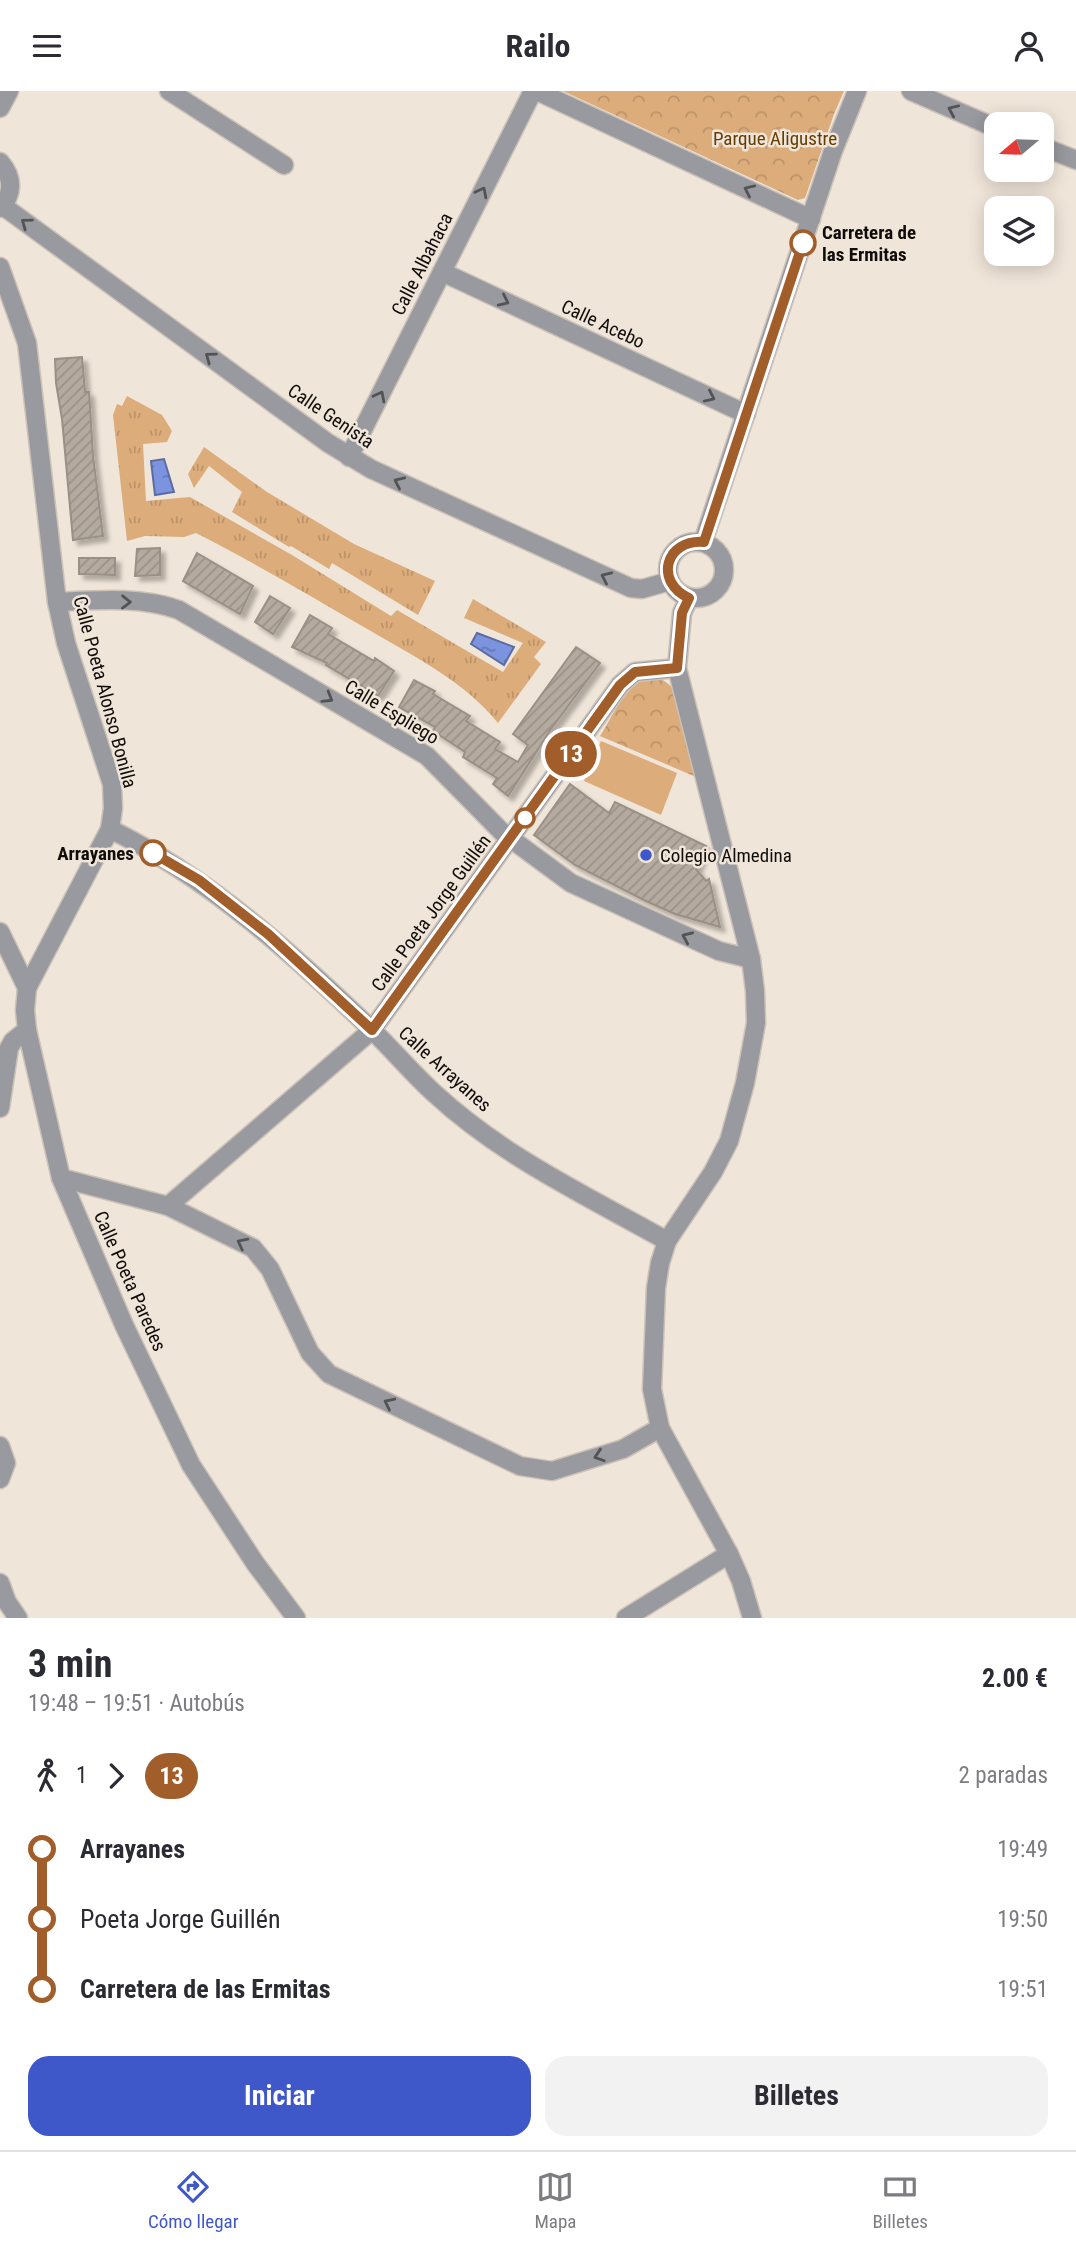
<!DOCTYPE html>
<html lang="es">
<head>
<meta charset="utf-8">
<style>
	:root { --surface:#fff; --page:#f2f2f3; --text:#2b2b33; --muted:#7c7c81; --line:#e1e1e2; --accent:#3e57c9 }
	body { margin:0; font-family:"Roboto Condensed",sans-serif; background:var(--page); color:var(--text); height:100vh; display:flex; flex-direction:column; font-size:26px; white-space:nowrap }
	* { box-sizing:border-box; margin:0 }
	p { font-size:23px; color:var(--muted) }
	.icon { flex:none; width:38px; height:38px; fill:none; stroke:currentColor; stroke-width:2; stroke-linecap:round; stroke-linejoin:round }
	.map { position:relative; height:1527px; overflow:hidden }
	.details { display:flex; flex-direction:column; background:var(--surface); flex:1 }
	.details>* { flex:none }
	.badge { padding:0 14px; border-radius:23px; font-size:24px; line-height:46px }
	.needle { width:46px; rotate:251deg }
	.tools { position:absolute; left:984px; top:21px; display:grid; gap:14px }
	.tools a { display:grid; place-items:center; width:70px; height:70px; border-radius:14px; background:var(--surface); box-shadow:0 4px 18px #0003; font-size:35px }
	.map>.badge { position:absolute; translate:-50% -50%; box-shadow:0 0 0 4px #fff }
	.legs { display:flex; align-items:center; gap:10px; height:77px; padding:0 28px; font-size:23px }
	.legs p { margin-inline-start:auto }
	.headline { display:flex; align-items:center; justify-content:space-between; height:119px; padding:0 28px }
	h1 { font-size:38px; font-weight:700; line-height:52px }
	.action { display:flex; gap:14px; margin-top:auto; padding:14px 28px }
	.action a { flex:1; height:80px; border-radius:21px; background:var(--accent); color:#fff; font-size:28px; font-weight:700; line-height:80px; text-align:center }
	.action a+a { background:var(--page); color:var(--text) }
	ul { padding:0 28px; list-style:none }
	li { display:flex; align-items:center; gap:24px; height:70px; font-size:26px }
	li i { display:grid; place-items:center; width:10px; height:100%; margin:0 9px; background:currentColor }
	li i::after { content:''; width:18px; height:18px; margin:-9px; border:5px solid; border-radius:50%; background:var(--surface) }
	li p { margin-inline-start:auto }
	li:first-child i { background:linear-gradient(#0000 50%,currentColor 0) }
	li:last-child i { background:linear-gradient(currentColor 50%,#0000 0) }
	header { display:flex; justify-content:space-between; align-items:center; height:91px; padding:0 28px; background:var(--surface); font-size:32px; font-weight:700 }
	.dock { display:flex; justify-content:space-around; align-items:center; height:98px; border-top:2px solid var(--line); background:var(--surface); font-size:19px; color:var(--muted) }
	.dock a { display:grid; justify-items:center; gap:4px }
	.dock .selected { color:var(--accent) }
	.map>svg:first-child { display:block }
</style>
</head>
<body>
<header><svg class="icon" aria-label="menu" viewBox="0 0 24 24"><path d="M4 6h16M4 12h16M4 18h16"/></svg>Railo<svg class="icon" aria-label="person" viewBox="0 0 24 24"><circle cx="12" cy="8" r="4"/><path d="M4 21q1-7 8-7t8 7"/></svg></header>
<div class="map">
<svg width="1076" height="1527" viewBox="0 0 1076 1527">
	<defs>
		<pattern id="grass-tufts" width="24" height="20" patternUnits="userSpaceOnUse" patternTransform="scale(1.75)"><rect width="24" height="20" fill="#dcac7b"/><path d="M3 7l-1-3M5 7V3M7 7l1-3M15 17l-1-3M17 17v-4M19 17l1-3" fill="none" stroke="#bc9369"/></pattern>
		<pattern id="park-crowns" width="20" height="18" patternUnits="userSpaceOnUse" patternTransform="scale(1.75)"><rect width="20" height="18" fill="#dcac7b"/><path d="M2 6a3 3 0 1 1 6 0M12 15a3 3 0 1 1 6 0" fill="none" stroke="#bc9369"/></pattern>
		<pattern id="water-ripples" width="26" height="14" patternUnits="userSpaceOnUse" patternTransform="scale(1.75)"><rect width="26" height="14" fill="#7c94e0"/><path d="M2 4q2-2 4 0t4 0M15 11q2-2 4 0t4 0" fill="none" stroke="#6477b4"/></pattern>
		<pattern id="building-hatch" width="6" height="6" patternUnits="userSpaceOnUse" patternTransform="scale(1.75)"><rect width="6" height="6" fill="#b4aa9f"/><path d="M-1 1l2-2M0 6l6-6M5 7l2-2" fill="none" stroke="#9a9188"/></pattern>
		<filter id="shadow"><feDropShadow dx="5" dy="5" stdDeviation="2" flood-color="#0004"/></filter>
	</defs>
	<rect width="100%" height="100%" fill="#f0e5d9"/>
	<g fill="url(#grass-tufts)">
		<path d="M 127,305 L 162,324 L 172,340 L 167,351 L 143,353 L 146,410 L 190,406 L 292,464 L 391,525 L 397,519 L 503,581 L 523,552 L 464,527 L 473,508 L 546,551 L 534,566 L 541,573 L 498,632 C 464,590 415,566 369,539 C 312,506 255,472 196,442 L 184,446 L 145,445 L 127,450 L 113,324 L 117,313 L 122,315 Z"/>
		<polygon points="204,356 267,401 354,453 435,490 418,524 332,472 329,478 291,455 289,456 232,421 242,401 209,375 194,397 188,383"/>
	</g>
	<g fill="url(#park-crowns)">
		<polygon points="563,0 844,0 834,23 805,107 798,109"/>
		<path d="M 656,586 C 667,590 673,596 678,606 L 696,686 L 600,645 C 614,624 627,587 656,586 Z"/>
	</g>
	<polygon fill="#dcac7b" points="601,650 677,682 661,724 584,690"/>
	<g fill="url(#water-ripples)" stroke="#5c6ba0" stroke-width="2">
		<polygon points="164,368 174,401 155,404 151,370"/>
		<polygon points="477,542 514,556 504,574 471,553"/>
	</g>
	<g fill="url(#building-hatch)" stroke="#9a9085" stroke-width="2" filter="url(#shadow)">
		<polygon points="82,266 85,301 89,301 93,365 103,445 73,449 62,328 56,292 55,268"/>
		<polygon points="160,457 160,484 135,485 137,458"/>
		<polygon points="197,462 253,495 240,523 183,490"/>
		<polygon points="79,467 115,467 115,484 79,483"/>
		<polygon points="270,505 290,517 273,543 255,531"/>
		<polygon points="310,524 332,537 328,543 374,570 375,567 394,580 378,605 326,574 327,572 292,556"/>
		<polygon points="576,556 600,572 551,638 508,705 493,693 497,687 463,666 465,661 433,640 435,636 399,616 414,589 435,600 433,603 470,625 466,630 500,651 495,658 518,671 528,654 513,643"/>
		<polygon points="570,693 609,722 615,711 706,755 696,778 706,790 709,788 720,836 675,823 646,810 575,774 534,744"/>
	</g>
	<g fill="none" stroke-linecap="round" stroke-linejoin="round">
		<g stroke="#ccc2b8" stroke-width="21">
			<g id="minor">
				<polyline points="169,0 284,74"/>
				<polyline points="537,0 811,128"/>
				<polyline points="911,0 996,37"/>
				<polyline points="0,17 9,0"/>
				<polyline points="1041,55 1076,69"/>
				<path d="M 0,71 C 13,86 14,103 0,117"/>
				<polyline points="3,115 328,352 371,378 631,497 642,498 670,490"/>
				<polyline points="0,176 27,252 57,511 66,552 112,693 113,717 110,738 27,897"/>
				<polyline points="442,181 746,323"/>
				<polyline points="349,366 533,0"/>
				<circle cx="696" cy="479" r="28"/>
				<polyline points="703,451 833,60 857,0"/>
				<polyline points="689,507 682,522 677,577 751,868 755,900 756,932 745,992 729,1050 713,1081 667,1150 660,1172 656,1197 652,1298 660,1337 729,1463 741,1490 752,1527"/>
				<path d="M 57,511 C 96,509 142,505 179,519 L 427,665 L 503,742 L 571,792 L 719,860 L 751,868"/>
				<path d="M 110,738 C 209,787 292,862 371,938 C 393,959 412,982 434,1002 C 503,1066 587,1105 667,1150"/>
				<polyline points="0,841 27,897 25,919 27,939 61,1087 124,1234 191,1374 255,1472 296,1527"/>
				<polyline points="0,1017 9,957 13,950 27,939"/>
				<polyline points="61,1087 168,1115 253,1157 270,1178 310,1262 329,1283 520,1375 552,1380 623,1358 660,1337"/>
				<polyline points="168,1115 372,939 620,594 635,581 677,577"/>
				<polyline points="0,1355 6,1372 0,1388"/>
				<polyline points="0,1492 7,1511 18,1527"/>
				<polyline points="626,1527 729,1463"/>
			</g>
		</g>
		<use href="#minor" stroke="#989aa0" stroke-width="18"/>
	</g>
	<defs><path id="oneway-chevron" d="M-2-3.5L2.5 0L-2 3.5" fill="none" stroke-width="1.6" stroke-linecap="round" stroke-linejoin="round" transform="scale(1.75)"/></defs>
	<g stroke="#545354">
		<use href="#oneway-chevron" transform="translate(953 19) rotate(-156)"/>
		<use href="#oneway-chevron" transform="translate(749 99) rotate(-155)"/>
		<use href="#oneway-chevron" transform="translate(482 101) rotate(-63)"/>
		<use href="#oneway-chevron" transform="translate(26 132) rotate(-144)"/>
		<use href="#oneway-chevron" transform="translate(504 210) rotate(25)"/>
		<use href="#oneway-chevron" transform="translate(210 266) rotate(-144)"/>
		<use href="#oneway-chevron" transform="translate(380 305) rotate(-63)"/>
		<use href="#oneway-chevron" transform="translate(710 306) rotate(25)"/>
		<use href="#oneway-chevron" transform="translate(399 391) rotate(-155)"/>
		<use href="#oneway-chevron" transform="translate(606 486) rotate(-155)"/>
		<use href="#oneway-chevron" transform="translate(126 511) rotate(1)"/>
		<use href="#oneway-chevron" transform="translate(328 607) rotate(31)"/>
		<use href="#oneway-chevron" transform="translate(687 846) rotate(-156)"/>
		<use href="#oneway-chevron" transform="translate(242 1152) rotate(-153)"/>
		<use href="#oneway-chevron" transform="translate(389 1312) rotate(-154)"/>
		<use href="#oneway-chevron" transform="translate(599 1365) rotate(162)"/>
	</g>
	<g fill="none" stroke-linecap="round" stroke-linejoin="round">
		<g stroke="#fff" stroke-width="16">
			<path id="line-1" d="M 153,762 L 199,789 L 268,843 L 372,939 L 620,594 L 635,581 L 677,577 L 682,522 L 689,507 C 654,491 665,448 704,451 L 803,152"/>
		</g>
		<use href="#line-1" stroke="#a25e2a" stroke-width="10"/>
	</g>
	<g fill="#fff" stroke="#a25e2a" stroke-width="3.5">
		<circle cx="803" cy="152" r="12"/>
		<circle cx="525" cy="727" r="9"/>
		<circle cx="153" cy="762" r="12"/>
	</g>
	<circle fill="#3e57c9" stroke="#f0e5d9" stroke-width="2.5" cx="646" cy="764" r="7"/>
	<g text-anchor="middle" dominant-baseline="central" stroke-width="5" stroke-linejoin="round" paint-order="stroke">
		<g font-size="19" fill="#653c00" stroke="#f0e5d9">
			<text x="775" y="47">Parque Aligustre</text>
		</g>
		<g font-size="19" font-weight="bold" fill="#100c09" stroke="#f0e5d9" text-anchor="start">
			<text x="822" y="141">Carretera de<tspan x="822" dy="22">las Ermitas</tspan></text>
			<text x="134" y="762" text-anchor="end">Arrayanes</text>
		</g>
		<g font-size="19" fill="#100c09" stroke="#f0e5d9">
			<text transform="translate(422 173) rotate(-63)">Calle Albahaca</text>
			<text transform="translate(603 233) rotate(25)">Calle Acebo</text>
			<text transform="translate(331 325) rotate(34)">Calle Genista</text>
			<text transform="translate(105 601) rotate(75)">Calle Poeta Alonso Bonilla</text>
			<text transform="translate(392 621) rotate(31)">Calle Espliego</text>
			<text transform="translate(431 822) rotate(-54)">Calle Poeta Jorge Guillén</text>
			<text transform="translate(445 978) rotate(42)">Calle Arrayanes</text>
			<text transform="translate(130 1190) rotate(66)">Calle Poeta Paredes</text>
		</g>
		<g font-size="19" fill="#100c09" stroke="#f0e5d9" text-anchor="start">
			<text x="660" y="764">Colegio Almedina</text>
		</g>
	</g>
</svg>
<div class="tools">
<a><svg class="needle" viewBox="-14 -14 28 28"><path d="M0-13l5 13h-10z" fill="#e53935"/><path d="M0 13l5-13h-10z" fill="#7c7c81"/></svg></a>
<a><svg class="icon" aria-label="layers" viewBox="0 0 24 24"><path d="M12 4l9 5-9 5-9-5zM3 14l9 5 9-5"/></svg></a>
</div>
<b class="badge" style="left:571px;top:663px;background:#a25e2a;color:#fff">13</b>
</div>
<section class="details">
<div class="headline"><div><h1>3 min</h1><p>19:48 – 19:51 · Autobús</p></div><b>2.00 €</b></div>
<div class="legs"><svg class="icon" aria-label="walk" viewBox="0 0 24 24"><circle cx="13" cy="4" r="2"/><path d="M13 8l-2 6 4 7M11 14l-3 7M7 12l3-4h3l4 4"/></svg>1<svg class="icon" aria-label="forward" viewBox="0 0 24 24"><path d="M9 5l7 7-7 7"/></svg><b class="badge" style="background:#a25e2a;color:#fff">13</b><p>2 paradas</p></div>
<ul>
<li><i style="color:#a25e2a"></i><b>Arrayanes</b><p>19:49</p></li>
<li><i style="color:#a25e2a"></i><span>Poeta Jorge Guillén</span><p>19:50</p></li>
<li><i style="color:#a25e2a"></i><b>Carretera de las Ermitas</b><p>19:51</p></li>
</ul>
<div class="action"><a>Iniciar</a><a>Billetes</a></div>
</section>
<nav class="dock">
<a class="selected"><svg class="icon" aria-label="directions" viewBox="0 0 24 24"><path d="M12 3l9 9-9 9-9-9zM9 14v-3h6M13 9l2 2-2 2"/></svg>Cómo llegar</a>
<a><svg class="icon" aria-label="map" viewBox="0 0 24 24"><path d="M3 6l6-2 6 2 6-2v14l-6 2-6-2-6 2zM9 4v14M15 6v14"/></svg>Mapa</a>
<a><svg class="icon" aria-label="tickets" viewBox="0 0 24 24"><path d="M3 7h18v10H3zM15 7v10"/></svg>Billetes</a>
</nav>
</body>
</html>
